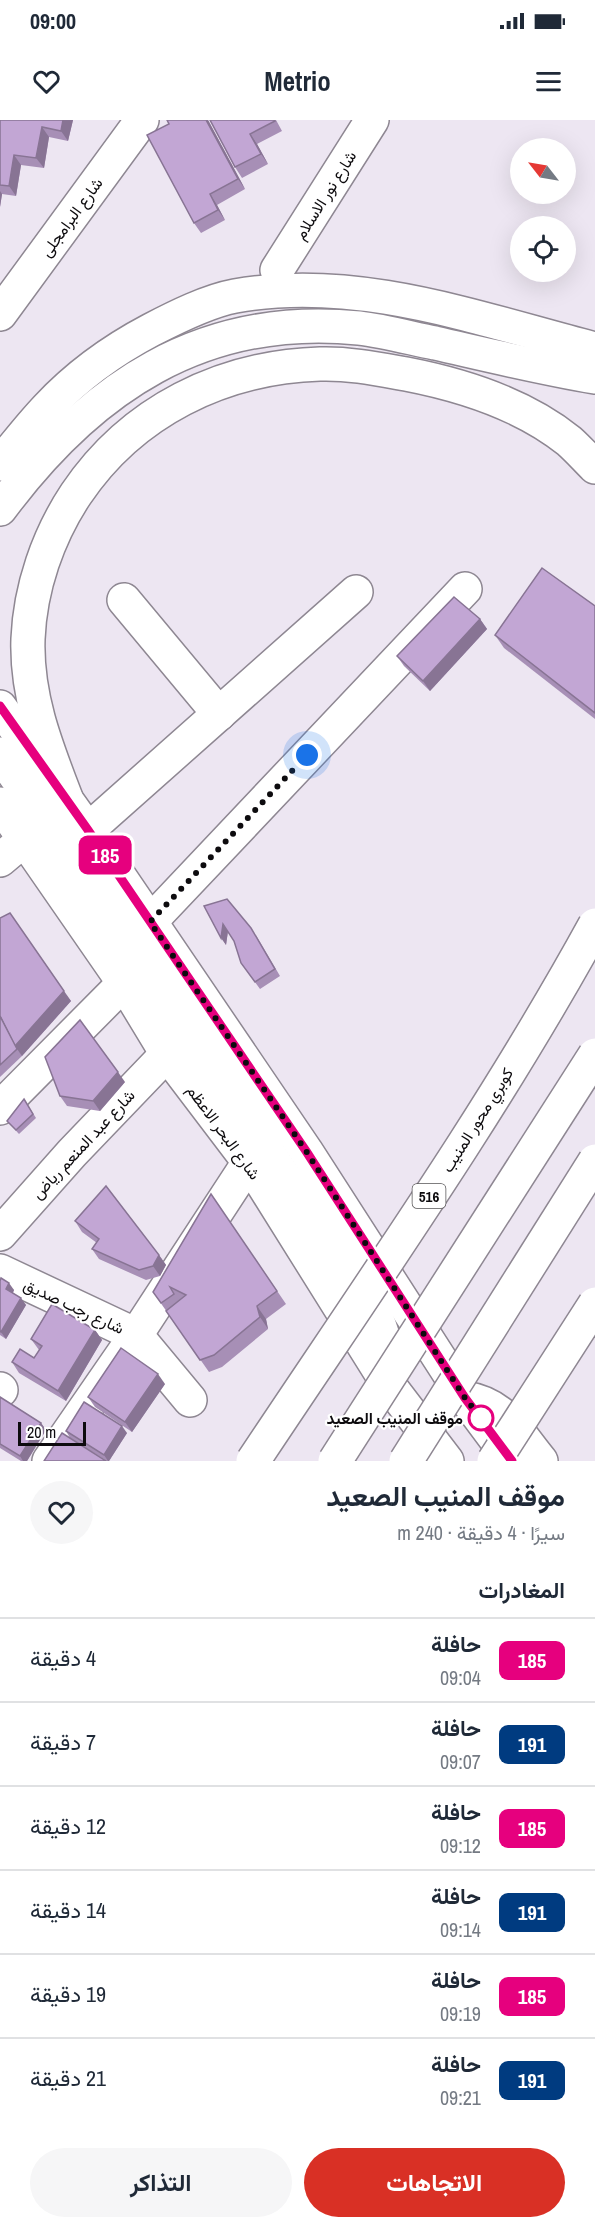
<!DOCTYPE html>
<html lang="ar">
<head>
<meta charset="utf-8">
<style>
	:root { --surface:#fff; --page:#f6f6f7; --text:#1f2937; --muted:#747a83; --line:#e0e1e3; --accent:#d93025 }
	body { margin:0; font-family:"Archivo Narrow",Vazirmatn,sans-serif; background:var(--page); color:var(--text); direction:rtl; height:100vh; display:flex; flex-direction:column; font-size:22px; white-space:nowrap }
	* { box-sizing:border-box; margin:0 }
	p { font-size:20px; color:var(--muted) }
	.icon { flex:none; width:33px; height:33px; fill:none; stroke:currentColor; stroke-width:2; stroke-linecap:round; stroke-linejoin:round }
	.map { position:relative; height:1341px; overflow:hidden; direction:ltr }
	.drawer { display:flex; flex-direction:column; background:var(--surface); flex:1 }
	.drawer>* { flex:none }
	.badge { padding:0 12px; border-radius:9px; font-size:21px; line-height:39px }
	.needle { width:39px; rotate:301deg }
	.tools { position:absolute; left:510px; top:18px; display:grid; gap:12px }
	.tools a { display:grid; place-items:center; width:66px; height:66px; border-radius:50%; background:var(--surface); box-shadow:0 6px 24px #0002; font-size:30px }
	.scale { position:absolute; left:18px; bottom:15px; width:68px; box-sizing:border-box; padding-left:6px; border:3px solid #0d0b0e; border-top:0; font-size:16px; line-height:21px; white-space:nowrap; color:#0d0b0e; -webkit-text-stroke:4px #fff; paint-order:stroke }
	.you { position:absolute; width:30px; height:30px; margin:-15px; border:4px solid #fff; border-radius:50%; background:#1a73e8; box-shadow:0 0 0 9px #1a73e833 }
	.map>.badge { position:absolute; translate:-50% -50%; box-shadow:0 0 0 3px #fff }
	h2 { padding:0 30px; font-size:22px; line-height:54px }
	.round { display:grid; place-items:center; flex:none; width:63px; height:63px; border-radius:32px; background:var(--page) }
	.headline { display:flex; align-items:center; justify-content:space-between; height:102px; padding:0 30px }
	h1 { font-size:28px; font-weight:700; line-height:45px }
	.cta { display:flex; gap:12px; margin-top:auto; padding:12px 30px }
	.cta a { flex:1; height:69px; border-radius:36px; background:var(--accent); color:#fff; font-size:24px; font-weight:700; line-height:69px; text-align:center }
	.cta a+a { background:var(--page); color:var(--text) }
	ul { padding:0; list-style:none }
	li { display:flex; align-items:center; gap:18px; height:84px; padding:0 30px; border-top:2px solid var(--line) }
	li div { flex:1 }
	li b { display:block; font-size:22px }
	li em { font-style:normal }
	li .badge { min-width:66px; font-weight:700; text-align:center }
	.status { display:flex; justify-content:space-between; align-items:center; height:42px; padding:0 30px; background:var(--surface); direction:ltr }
	.status svg { height:16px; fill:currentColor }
	header { display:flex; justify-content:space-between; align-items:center; height:78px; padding:0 30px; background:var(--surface); font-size:27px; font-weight:700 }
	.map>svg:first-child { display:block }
</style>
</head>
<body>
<div class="status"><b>09:00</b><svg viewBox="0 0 49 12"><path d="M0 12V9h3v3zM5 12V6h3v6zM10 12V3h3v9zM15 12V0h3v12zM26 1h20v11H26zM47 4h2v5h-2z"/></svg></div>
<header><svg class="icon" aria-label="menu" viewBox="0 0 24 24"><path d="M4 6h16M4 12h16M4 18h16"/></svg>Metrio<svg class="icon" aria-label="heart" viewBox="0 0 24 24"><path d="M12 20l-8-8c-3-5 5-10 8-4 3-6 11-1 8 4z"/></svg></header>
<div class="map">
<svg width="595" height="1341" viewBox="0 0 595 1341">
	<rect width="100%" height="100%" fill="#ede6f2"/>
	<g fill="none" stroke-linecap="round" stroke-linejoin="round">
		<g stroke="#8e8792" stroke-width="36">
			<g id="minor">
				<polyline points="277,150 372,0"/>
				<polyline points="0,194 142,0"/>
				<polyline points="124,480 219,594"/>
				<polyline points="88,710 356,472"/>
				<polyline points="0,740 25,719"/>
				<polyline points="150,802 465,469"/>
				<polyline points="0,988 124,863"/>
				<polyline points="0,1114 72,1033 167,934"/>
				<polyline points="0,1151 136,1215 190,1280"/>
				<polyline points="0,1269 1,1270"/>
				<polyline points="49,1341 136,1215 249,1042"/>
			</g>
		</g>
		<g stroke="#8e8792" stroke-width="36">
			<g id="major">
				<polyline points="0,587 88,710 306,1031 465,1278 512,1341"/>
				<polyline points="0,684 124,863 167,934 249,1042 386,1261 447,1341"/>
			</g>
		</g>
		<g stroke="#8e8792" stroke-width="36">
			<g id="highway">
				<path d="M 0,344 C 15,325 30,306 47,288 C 76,257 113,230 151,210 C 176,197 208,181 235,176 C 357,154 478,199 595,229"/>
				<path d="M 0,389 C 90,268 202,192 359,208 C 384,211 410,218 435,223 C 488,235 541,248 595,257"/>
				<path d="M 0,634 L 80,748 L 371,1188 C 385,1212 388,1233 386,1261"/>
				<path d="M 66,678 C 46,626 26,576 28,519 C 30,468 48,416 76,374 C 132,291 222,247 320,244 C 348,243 378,249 406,254 C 463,265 523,284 569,321 C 578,329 586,338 595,347"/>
				<path d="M 465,1278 C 504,1284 517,1312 541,1341"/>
			</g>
		</g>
		<use href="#minor" stroke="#fff" stroke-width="33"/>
		<use href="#major" stroke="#fff" stroke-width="33"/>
		<use href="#highway" stroke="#fff" stroke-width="33"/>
		<g stroke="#8e8792" stroke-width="36" stroke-linecap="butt">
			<g id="highway-bridge">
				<path d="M 253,1341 C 370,1165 493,991 595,805"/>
				<polyline points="335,1341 595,935"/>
				<polyline points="406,1341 595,1041"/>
				<polyline points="494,1341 595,1184"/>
			</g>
		</g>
		<use href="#highway-bridge" stroke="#fff" stroke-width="33"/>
	</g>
	<g fill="#a78fb6">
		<polygon points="0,0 73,0 68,21 49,17 44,48 21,45 16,76 2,74 0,87"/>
		<polygon points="167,0 208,0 245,69 217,85 225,100 201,113 194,103 169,4"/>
		<polygon points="210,0 276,0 282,11 257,24 268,44 242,58 235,47"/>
		<polygon points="595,486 595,599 504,528 495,515"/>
		<polygon points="480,499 487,509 430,571 404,546 397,536"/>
		<polygon points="204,786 256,815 280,856 260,869 241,843 234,821 228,811 226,825"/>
		<polygon points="0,798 71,881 22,936 0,957"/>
		<polygon points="125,962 100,991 67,986 60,976"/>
		<polygon points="24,979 36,998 19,1014 7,1001"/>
		<polygon points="211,1074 286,1184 266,1199 268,1209 222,1247 209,1252 153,1172"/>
		<polygon points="75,1101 159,1135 166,1145 160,1156 146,1160 99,1139 92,1129 97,1123 82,1112"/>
		<polygon points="0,1160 14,1170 13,1173 26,1185 6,1219 0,1215"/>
		<polygon points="95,1210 102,1220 66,1281 19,1253 12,1242 34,1238 39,1230 31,1219"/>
		<polygon points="165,1264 132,1312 95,1287 88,1277"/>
		<polygon points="0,1277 41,1303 46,1310 27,1341 21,1341 0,1328"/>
		<polygon points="66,1311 127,1313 109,1341 107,1341 70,1318"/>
	</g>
	<g fill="#887494">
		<polygon points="63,0 73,0 68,21 61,11"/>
		<polygon points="206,0 208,0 245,69 238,59"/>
		<polygon points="42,7 49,17 44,48 36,38"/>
		<polygon points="250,14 257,24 268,44 261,34"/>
		<polygon points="14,35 21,45 16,76 9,66"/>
		<polygon points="0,71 2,74 0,87"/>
		<polygon points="210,74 217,85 225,100 218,90"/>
		<polygon points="480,499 487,509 430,571 423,561"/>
		<polygon points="10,793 71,881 22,936 15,926"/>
		<polygon points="223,804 228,811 226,825 221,818"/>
		<polygon points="118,952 125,962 100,991 93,981"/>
		<polygon points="159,1135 166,1145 160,1156 153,1146"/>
		<polygon points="9,1163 14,1170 11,1176 6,1169"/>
		<polygon points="21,1178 26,1185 6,1219 1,1212"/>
		<polygon points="257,1186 266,1199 268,1209 260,1197"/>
		<polygon points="95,1210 102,1220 66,1281 58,1271"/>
		<polygon points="158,1254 165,1264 132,1312 125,1302"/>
		<polygon points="41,1303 46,1310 27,1341 23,1341 20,1336"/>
		<polygon points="122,1306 127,1313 109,1341 108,1341 104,1335"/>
	</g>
	<g fill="#c2a6d4" stroke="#887494" stroke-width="1.5">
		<polygon points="0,0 63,0 61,11 42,7 36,38 14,35 9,66 0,65"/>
		<polygon points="167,0 206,0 238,59 210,74 218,90 194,103 147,15 169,4"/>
		<polygon points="210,0 274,0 275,1 250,14 261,34 235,47"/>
		<polygon points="542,448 595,486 595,593 495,515"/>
		<polygon points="454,477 480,499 423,561 397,536"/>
		<polygon points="227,779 251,808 275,849 255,862 241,843 234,821 223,804 221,818 204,786"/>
		<polygon points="10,793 64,871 15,926 0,896 0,798"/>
		<polygon points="0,896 17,929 0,945"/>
		<polygon points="80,900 118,952 93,981 60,976 45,937"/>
		<polygon points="24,979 33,994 16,1010 7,1001"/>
		<polygon points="106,1066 159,1135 153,1146 139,1150 92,1129 99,1119 75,1101"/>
		<polygon points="211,1074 277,1171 257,1186 260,1197 214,1235 200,1240 166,1191 186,1175 170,1167 174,1174 161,1183 153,1172"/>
		<polygon points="1,1158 9,1163 6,1169 21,1178 1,1212 0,1211 0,1161"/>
		<polygon points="52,1184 95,1210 58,1271 12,1242 20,1229 34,1238 42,1226 31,1219"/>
		<polygon points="121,1228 158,1254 125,1302 88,1277"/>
		<polygon points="0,1277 41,1303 20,1336 0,1324"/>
		<polygon points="84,1282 122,1306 104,1335 66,1311"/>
		<polygon points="62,1313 106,1341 44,1341"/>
	</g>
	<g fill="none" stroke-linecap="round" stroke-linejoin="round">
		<g stroke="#fff" stroke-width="14">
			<polyline id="line" points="0,586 88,710 306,1031 465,1278 512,1341"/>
		</g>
		<use href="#line" stroke="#e6007e" stroke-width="9"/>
		<polyline stroke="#0d0b0e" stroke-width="6" stroke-dasharray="0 10.8" points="307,635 150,802 306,1031 465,1278 481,1298"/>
	</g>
	<circle fill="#fff" stroke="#e6007e" stroke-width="3" cx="481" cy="1298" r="12"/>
	<g text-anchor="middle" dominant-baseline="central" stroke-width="4.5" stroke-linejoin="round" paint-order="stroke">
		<rect fill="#fff" stroke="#565456" stroke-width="1.5" x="412.5" y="1064" width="33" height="24" rx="4.5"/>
		<g font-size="15" font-weight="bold" fill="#0d0b0e">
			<text x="429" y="1076">516</text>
		</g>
		<g font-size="16" fill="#0d0b0e" stroke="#fff">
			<text transform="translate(325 75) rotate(-58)">شارع نور الاسلام</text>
			<text transform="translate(71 97) rotate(-54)">شارع البرامجلى</text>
			<text transform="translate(477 1000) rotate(-58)">كوبري محور المنيب</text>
			<text transform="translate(224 1012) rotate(54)">شارع البحر الاعظم</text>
			<text transform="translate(83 1024) rotate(-47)">شارع عبد المنعم رياض</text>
			<text transform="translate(74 1186) rotate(25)">شارع رجب صديق</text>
		</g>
		<g font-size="16" font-weight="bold" fill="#0d0b0e" stroke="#fff" text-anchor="end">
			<text x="463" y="1298">موقف المنيب الصعيد</text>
		</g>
	</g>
</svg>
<div class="tools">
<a><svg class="needle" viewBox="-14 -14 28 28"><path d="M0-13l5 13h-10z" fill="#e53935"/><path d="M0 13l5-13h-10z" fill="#747a83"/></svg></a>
<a><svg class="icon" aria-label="locate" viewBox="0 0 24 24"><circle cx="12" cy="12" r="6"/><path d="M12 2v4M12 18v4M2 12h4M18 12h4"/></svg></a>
</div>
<div class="scale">20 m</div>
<div class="you" style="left:307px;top:635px"></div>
<b class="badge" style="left:105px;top:735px;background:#e6007e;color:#fff">185</b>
</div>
<section class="drawer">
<div class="headline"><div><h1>موقف المنيب الصعيد</h1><p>سيرًا · 4 دقيقة · 240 m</p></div><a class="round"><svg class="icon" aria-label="heart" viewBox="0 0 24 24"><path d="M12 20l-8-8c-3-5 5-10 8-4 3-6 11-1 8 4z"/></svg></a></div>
<h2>المغادرات</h2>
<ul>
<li><span class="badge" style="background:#e6007e;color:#fff">185</span><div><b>حافلة</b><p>09:04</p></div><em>4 دقيقة</em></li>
<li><span class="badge" style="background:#003b80;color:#fff">191</span><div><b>حافلة</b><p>09:07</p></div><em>7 دقيقة</em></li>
<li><span class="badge" style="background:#e6007e;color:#fff">185</span><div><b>حافلة</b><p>09:12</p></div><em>12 دقيقة</em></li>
<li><span class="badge" style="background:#003b80;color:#fff">191</span><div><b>حافلة</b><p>09:14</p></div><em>14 دقيقة</em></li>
<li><span class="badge" style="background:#e6007e;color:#fff">185</span><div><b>حافلة</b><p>09:19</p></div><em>19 دقيقة</em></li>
<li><span class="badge" style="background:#003b80;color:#fff">191</span><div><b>حافلة</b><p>09:21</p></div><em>21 دقيقة</em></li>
</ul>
<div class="cta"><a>الاتجاهات</a><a>التذاكر</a></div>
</section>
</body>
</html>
